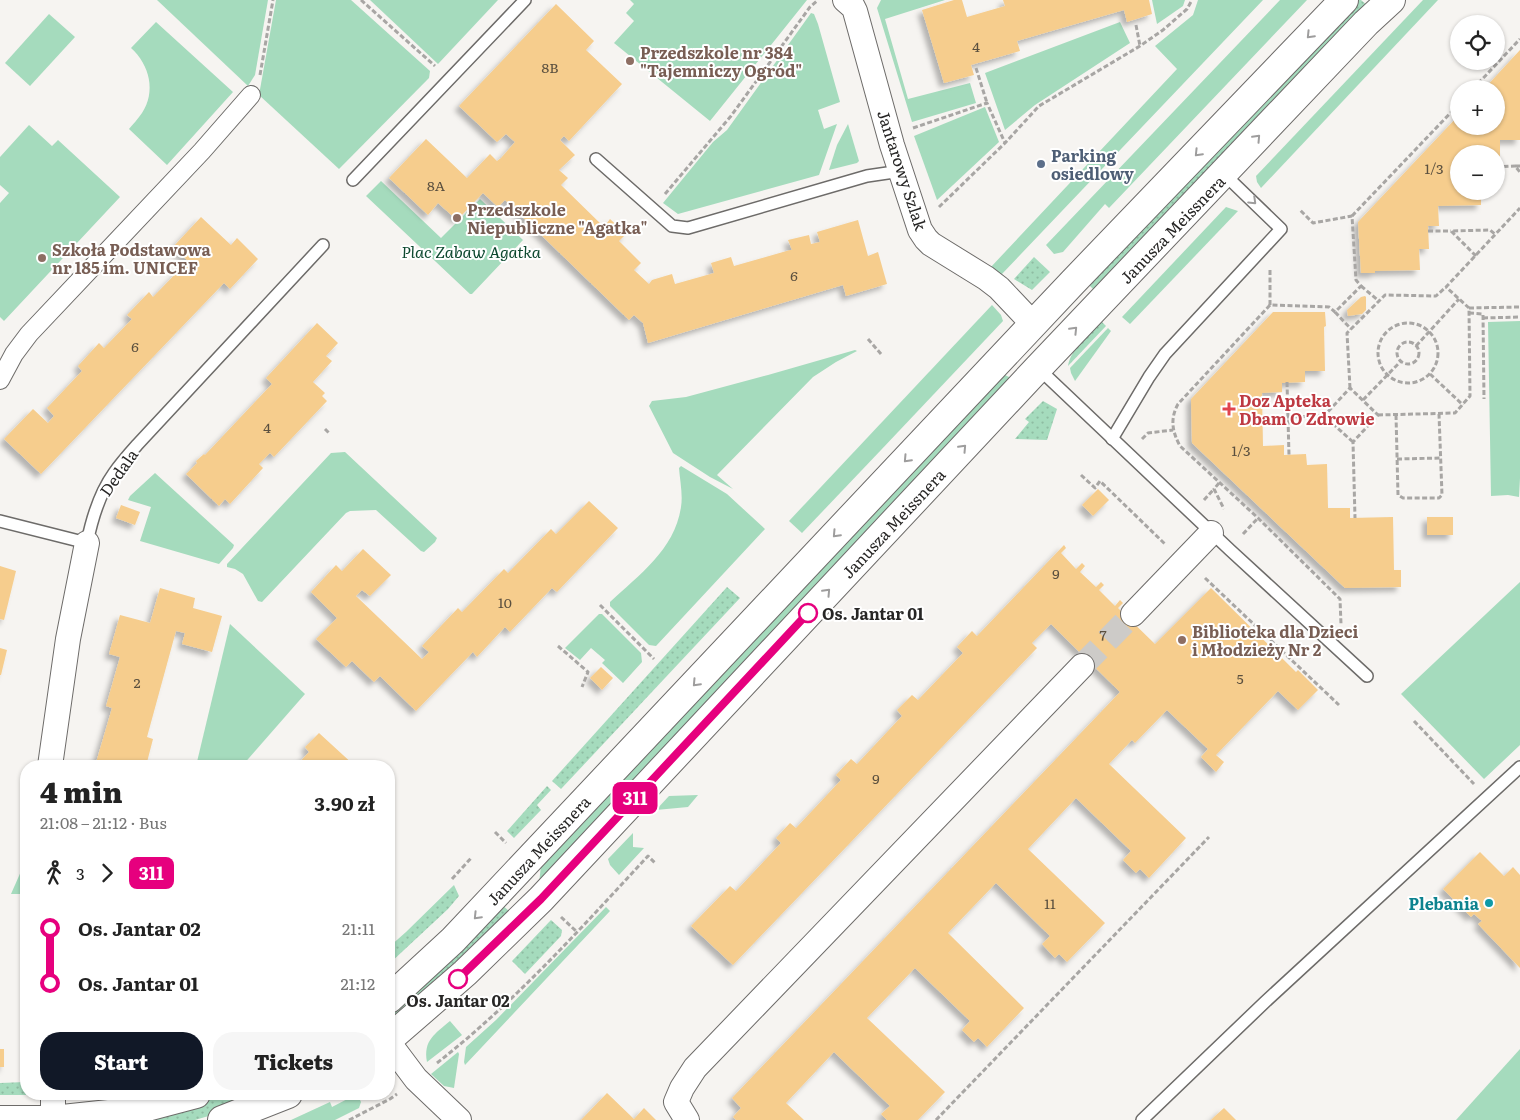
<!DOCTYPE html>
<html lang="en">
<head>
<meta charset="utf-8">
<style>
	:root { --surface:#fff; --page:#f6f6f6; --text:#222; --muted:#767676; --accent:#111827 }
	body { margin:0; font-family:Literata,serif; background:var(--page); color:var(--text); height:100vh; display:flex; flex-direction:column; font-size:19px; white-space:nowrap }
	* { box-sizing:border-box; margin:0 }
	p { font-size:16px; color:var(--muted) }
	.icon { flex:none; width:28px; height:28px; fill:none; stroke:currentColor; stroke-width:2; stroke-linecap:round; stroke-linejoin:round }
	.map { position:relative; flex:1; overflow:hidden }
	.panel { position:absolute; left:20px; top:760px; width:375px; height:340px; display:flex; flex-direction:column; background:var(--surface); border-radius:20px; box-shadow:0 1px 4px #0004 }
	.panel>* { flex:none }
	.badge { padding:0 10px; border-radius:8px; font-size:18px; line-height:32px }
	.buttons { position:absolute; left:1450px; top:15px; display:grid; gap:10px }
	.buttons a { display:grid; place-items:center; width:55px; height:55px; border-radius:50%; background:var(--surface); box-shadow:0 1px 4px #0004; font-size:25px }
	.map>.badge { position:absolute; translate:-50% -50%; box-shadow:0 0 0 2px #fff }
	.legs { display:flex; align-items:center; gap:8px; height:55px; padding:0 20px; font-size:16px }
	.legs p { margin-inline-start:auto }
	.headline { display:flex; align-items:center; justify-content:space-between; height:85px; padding:0 20px }
	h1 { font-size:28px; font-weight:800; line-height:38px }
	.action { display:flex; gap:10px; margin-top:auto; padding:10px 20px }
	.action a { flex:1; height:58px; border-radius:20px; background:var(--accent); color:#fff; font-size:20px; font-weight:800; line-height:58px; text-align:center }
	.action a+a { background:var(--page); color:var(--text) }
	ul { padding:0 20px; list-style:none }
	li { display:flex; align-items:center; gap:18px; height:55px; font-size:19px }
	li i { display:grid; place-items:center; width:8px; height:100%; margin:0 6px; background:currentColor }
	li i::after { content:''; width:12px; height:12px; margin:-6px; border:4px solid; border-radius:50%; background:var(--surface) }
	li p { margin-inline-start:auto }
	li:first-child i { background:linear-gradient(#0000 50%,currentColor 0) }
	li:last-child i { background:linear-gradient(currentColor 50%,#0000 0) }
	.map>svg:first-child { display:block }
</style>
</head>
<body>
<div class="map">
<svg width="1520" height="1120" viewBox="0 0 1520 1120">
	<defs>
		<pattern id="garden-dots" width="8" height="8" patternUnits="userSpaceOnUse" patternTransform="scale(1.25)"><rect width="8" height="8" fill="#a5dbbd"/><path d="M2 2h.1M6 6h.1" fill="none" stroke="#8ebca2" stroke-width="1.8" stroke-linecap="round"/></pattern>
		<filter id="shadow"><feDropShadow dx="-4.5" dy="4.5" stdDeviation="2.5" flood-color="#0004"/></filter>
	</defs>
	<rect width="100%" height="100%" fill="#f6f4f1"/>
	<g fill="#a5dbbd">
		<polygon points="157,0 268,0 255,75 248,86"/>
		<polygon points="276,0 351,0 430,71 429,78 339,169 259,95"/>
		<polygon points="370,0 498,0 438,64"/>
		<polygon points="630,0 807,0 710,121 614,43 634,21 626,13 634,4"/>
		<polygon points="881,0 945,0 885,19 908,99 970,83 976,103 912,122 877,8"/>
		<polygon points="1152,0 1185,0 1183,6 1157,24"/>
		<polygon points="1198,0 1263,0 1001,275 990,268 1177,69 1155,46 1193,15"/>
		<polygon points="1280,0 1307,0 1109,208 1105,204 1063,252 1054,254 1046,245"/>
		<polygon points="1423,0 1438,0 1261,188 1257,182 1256,176"/>
		<polygon points="811,13 814,14 818,24 840,102 818,110 824,129 837,124 819,175 678,214 663,203 713,142 727,130"/>
		<polygon points="49,14 75,37 30,86 5,63"/>
		<path d="M 156,22 L 233,92 L 167,165 L 129,129 C 133,124 138,119 142,113 C 156,92 150,65 131,48 Z"/>
		<polygon points="1120,22 1130,43 1035,105 1005,130 985,73"/>
		<polygon points="985,107 999,142 937,200 914,136"/>
		<polygon points="848,124 859,161 857,163 829,170 837,145"/>
		<polygon points="29,125 52,146 58,140 120,197 4,321 0,317 0,203 9,193 0,185 0,157"/>
		<polygon points="381,181 441,238 480,199 523,240 472,294 470,294 366,196"/>
		<polygon points="1226,207 1238,211 1130,324 1122,317"/>
		<polygon points="992,305 1001,315 1003,321 881,450 802,533 789,521"/>
		<polygon points="1520,321 1520,478 1519,497 1508,495 1491,496 1488,322"/>
		<polygon points="1108,328 1111,331 1075,381 1071,373 1070,368"/>
		<polygon points="855,350 857,351 836,362 813,377 717,475 733,489 710,477 673,453 649,406 652,401 686,397 768,375"/>
		<polygon points="1005,375 1009,377 1009,383 539,884 541,865 999,377"/>
		<polygon points="345,452 437,538 435,542 424,552 421,551 376,510 350,511 346,513 262,602 258,601 243,574 235,569 227,567 227,564 331,453"/>
		<path d="M 681,466 L 727,494 L 765,529 L 656,646 L 649,645 L 610,606 L 610,602 C 639,575 675,549 681,507 C 683,495 680,481 679,468 Z"/>
		<polygon points="155,473 234,545 233,548 219,564 140,541 151,507 128,500 130,496"/>
		<polygon points="1520,582 1520,745 1484,779 1401,694"/>
		<polygon points="599,614 602,614 641,653 642,662 623,683 602,663 605,660 591,648 580,660 565,648"/>
		<polygon points="230,624 305,694 242,766 196,766"/>
		<polygon points="698,795 688,807 656,810 669,796"/>
		<polygon points="633,833 633,847 644,848 619,875 610,865 608,859"/>
		<polygon points="26,860 26,894 11,894"/>
		<polygon points="606,907 610,911 465,1065 464,1062 466,1047 496,1020"/>
		<path d="M 450,1021 L 462,1035 L 427,1062 C 423,1040 435,1034 450,1021 Z"/>
		<polygon points="1520,1049 1520,1120 1456,1120"/>
		<polygon points="458,1052 459,1054 454,1088 444,1086 431,1074"/>
		<polygon points="357,1094 361,1102 359,1108 335,1120 291,1120 330,1102 332,1107"/>
	</g>
	<g fill="url(#garden-dots)">
		<polygon points="1354,0 1361,0 1369,7 1098,294 1086,282"/>
		<polygon points="1034,257 1050,272 1032,290 1014,279"/>
		<path d="M 1102,322 L 1106,326 L 1068,366 C 1071,348 1090,334 1102,322 Z"/>
		<polygon points="1043,401 1057,409 1047,440 1015,439 1029,422 1025,419"/>
		<polygon points="727,587 740,598 561,789 552,781"/>
		<polygon points="547,786 551,790 537,805 541,810 514,838 507,831"/>
		<polygon points="454,885 459,896 448,909 389,964 389,947 406,932"/>
		<polygon points="500,903 511,913 389,1027 389,1008"/>
		<polygon points="551,920 562,930 561,936 525,974 512,961"/>
		<polygon points="26,1082 26,1094 32,1094 32,1095 0,1095 0,1083"/>
		<polygon points="227,1094 266,1094 222,1112 195,1120 131,1120 197,1104"/>
	</g>
	<g fill="#f6cd8d" filter="url(#shadow)">
		<polygon points="954,0 962,0 967,17 1005,6 1003,0 1149,0 1152,14 1127,22 1124,10 1017,41 1020,51 971,65 974,75 944,83 922,10"/>
		<polygon points="556,4 594,41 586,50 622,84 569,141 564,136 560,140 575,155 559,170 568,178 561,185 604,227 610,219 626,234 619,241 641,263 634,270 649,284 652,280 672,274 675,284 714,273 711,263 731,257 734,266 790,250 792,250 788,240 809,235 811,244 820,242 817,232 858,220 868,256 878,252 887,284 846,296 843,285 648,343 643,323 634,315 629,320 505,200 498,207 483,193 457,220 438,203 428,215 389,178 426,139 467,178 490,154 497,161 501,158 515,142 506,134 497,142 459,106"/>
		<polygon points="1520,50 1520,140 1500,140 1500,161 1496,161 1496,154 1459,154 1459,191 1481,191 1481,205 1438,206 1439,226 1428,226 1429,249 1419,249 1420,270 1375,271 1375,273 1361,273 1358,222 1459,115 1459,126 1496,126 1496,89 1484,89"/>
		<polygon points="201,217 231,245 237,238 258,259 230,289 224,283 41,474 4,439 33,409 48,423 54,416 47,408 82,371 78,366 99,343 104,348 132,319 127,315 149,292 153,297 188,261 173,247"/>
		<polygon points="1365,296 1366,297 1366,310 1362,314 1348,316 1347,310 1361,297"/>
		<polygon points="1273,312 1325,312 1326,326 1324,327 1325,371 1305,371 1305,382 1282,383 1282,392 1262,393 1263,446 1284,445 1284,455 1306,454 1307,465 1327,464 1328,508 1350,508 1350,518 1393,517 1394,570 1401,570 1401,587 1345,588 1192,443 1191,399"/>
		<polygon points="317,323 338,343 326,356 332,361 313,382 325,393 322,396 327,401 274,457 270,453 259,464 263,468 230,504 225,499 219,506 186,474 197,463 196,461 204,454 205,455 272,384 266,378"/>
		<polygon points="1098,489 1109,500 1093,516 1082,505"/>
		<polygon points="589,501 618,528 557,592 552,588 510,632 505,627 477,657 473,652 416,711 380,676 374,682 352,661 346,667 316,639 337,618 311,592 336,565 342,571 363,549 391,575 370,596 362,590 356,596 422,659 429,652 422,646 458,608 462,612 504,569 508,573 551,529 556,534"/>
		<polygon points="121,505 140,512 135,525 116,518"/>
		<rect x="1427" y="517" width="26" height="18"/>
		<polygon points="1064,545 1066,548 1061,553 1076,569 1082,563 1085,566 1080,572 1096,587 1101,582 1104,585 1099,590 1115,606 1120,600 1123,603 1118,608 1155,644 1211,588 1296,672 1298,670 1318,690 1298,710 1278,691 1216,755 1224,762 1216,772 1201,757 1208,749 1167,710 1135,743 1132,740 1109,764 1186,838 1149,878 1140,869 1136,873 1123,860 1131,851 1076,798 1028,849 1105,923 1067,962 1059,954 1055,958 1042,944 1050,936 996,883 948,933 1024,1008 987,1047 978,1038 974,1042 962,1030 970,1021 915,968 867,1018 945,1092 918,1120 887,1120 881,1114 890,1106 834,1052 786,1103 804,1120 736,1120 733,1117 741,1108 732,1098 1120,692 1051,624 1032,643 1037,648 733,965 691,926 730,886 736,891 781,843 776,838 790,823 796,828 841,780 836,775 851,759 857,764 902,716 897,710 912,695 918,700 963,653 957,647 972,631 977,636"/>
		<polygon points="0,566 16,571 4,620 0,619"/>
		<polygon points="160,588 195,598 193,608 222,616 212,652 182,644 185,633 176,631 147,737 153,739 146,766 95,766 112,708 106,706 120,657 109,654 120,615 150,623"/>
		<polygon points="0,648 7,650 1,675 0,675"/>
		<polygon points="601,667 613,678 602,690 590,678"/>
		<polygon points="319,733 355,766 296,766 309,752 305,747"/>
		<polygon points="1480,852 1504,876 1513,867 1520,875 1520,968 1478,924 1482,921 1474,914 1471,917 1443,889"/>
		<rect x="0" y="1049" width="4" height="18"/>
		<polygon points="607,1093 634,1119 644,1108 656,1120 581,1120"/>
		<polygon points="1224,1108 1236,1120 1211,1120 1214,1117"/>
	</g>
	<g fill="none" stroke-linecap="round" stroke-linejoin="round">
		<polyline stroke="#cdcbc8" stroke-width="24" stroke-dasharray="24 12" stroke-linecap="butt" points="1082,666 1133,614"/>
		<g stroke="#6d6b69" stroke-width="14">
			<g id="service">
				<polyline points="596,159 672,226 688,228 867,176 901,171"/>
				<polyline points="353,180 525,0"/>
				<polyline points="1038,368 1230,550 1367,676"/>
				<polyline points="1112,439 1149,377 1165,354 1281,229 1224,174"/>
				<path d="M 0,521 L 87,543 C 92,518 99,494 114,473 C 121,463 129,454 137,445 L 323,245"/>
				<polyline points="1142,1120 1265,1002 1520,767"/>
			</g>
		</g>
		<g stroke="#6d6b69" stroke-width="20">
			<polyline id="pedestrian" points="0,380 14,354 29,334 202,151 251,95"/>
		</g>
		<g stroke="#6d6b69" stroke-width="26">
			<g id="minor">
				<polyline points="845,0 853,7 855,11 892,145 920,230 926,239 931,244 986,278 999,288 1034,325"/>
				<polyline points="1133,614 1211,533"/>
				<polyline points="50,766 68,639 87,543"/>
				<polyline points="389,1043 416,1079 459,1120"/>
				<polyline points="53,1094 53,1120"/>
				<polyline points="687,1120 676,1102 682,1088 695,1068 1082,666"/>
			</g>
		</g>
		<g stroke="#6d6b69" stroke-width="30">
			<g id="tertiary">
				<polyline points="389,999 453,940 1073,282 1344,0"/>
				<polyline points="389,1039 465,973 541,899 1038,368 1366,23 1391,0"/>
				<polyline points="0,1120 49,1120"/>
				<polyline points="53,1120 128,1112 196,1094"/>
				<polyline points="222,1120 288,1094"/>
			</g>
		</g>
		<g stroke="#a8a6a4" stroke-width="3" stroke-dasharray="5 2.5" stroke-linecap="butt">
			<polyline points="361,0 435,66"/>
			<polyline points="1136,25 1140,46"/>
			<polyline points="976,68 987,103"/>
			<polyline points="260,75 273,0"/>
			<polyline points="1473,89 1520,39"/>
			<polyline points="913,128 987,103 1005,143"/>
			<polyline points="1520,166 1515,166 1520,172"/>
			<polyline points="1496,167 1515,166"/>
			<polyline points="665,194 731,116 810,7 818,0"/>
			<polyline points="939,207 1005,143 1039,106 1140,46 1163,30 1187,9 1192,0"/>
			<polyline points="1352,216 1459,104"/>
			<polyline points="1428,231 1451,231"/>
			<polyline points="1476,256 1451,231 1490,230 1496,235"/>
			<polyline points="1270,270 1270,305 1329,307 1335,312 1361,286 1356,280 1352,216 1313,223 1300,210"/>
			<polyline points="1361,286 1379,301"/>
			<path d="M 1270,305 L 1178,404 C 1170,419 1172,431 1180,446 L 1258,518 L 1340,599 L 1341,624"/>
			<polyline points="1469,308 1520,307"/>
			<polyline points="1335,312 1351,329"/>
			<polyline points="1469,313 1483,314 1484,399"/>
			<polyline points="1483,318 1520,317"/>
			<circle cx="1408" cy="353" r="30"/>
			<polyline points="868,339 881,354"/>
			<circle cx="1408" cy="353" r="11"/>
			<polyline points="1416,346 1459,299"/>
			<polyline points="1430,374 1463,405"/>
			<polyline points="1287,382 1289,455"/>
			<polyline points="1350,388 1347,333 1385,295 1436,296 1446,287 1520,208"/>
			<polyline points="1363,400 1401,361"/>
			<polyline points="1378,415 1455,413 1470,396 1469,308 1446,287"/>
			<polyline points="1396,415 1398,495 1403,498 1439,498 1442,495 1439,414"/>
			<polyline points="1263,418 1324,416"/>
			<polyline points="325,429 329,433"/>
			<polyline points="1142,439 1148,433 1173,430"/>
			<polyline points="1353,442 1324,416 1350,388 1378,415 1353,442 1355,518"/>
			<polyline points="1397,459 1441,458"/>
			<polyline points="1081,475 1095,488 1100,481 1166,545"/>
			<polyline points="1219,483 1214,489 1224,509"/>
			<polyline points="1204,500 1214,489"/>
			<polyline points="1243,534 1258,518"/>
			<polyline points="1205,578 1339,705"/>
			<polyline points="600,605 654,659"/>
			<polyline points="558,646 588,672 582,687"/>
			<polyline points="1414,721 1474,784"/>
			<polyline points="495,832 506,843"/>
			<polyline points="452,879 472,857"/>
			<polyline points="561,917 577,932"/>
			<path d="M 437,1063 C 515,1002 581,928 648,856 L 655,863"/>
			<polyline points="349,1120 390,1099 397,1094"/>
			<polyline points="936,1120 1209,837"/>
		</g>
		<use href="#service" stroke="#fff" stroke-width="11"/>
		<use href="#pedestrian" stroke="#fff" stroke-width="18"/>
		<use href="#minor" stroke="#fff" stroke-width="24"/>
		<use href="#tertiary" stroke="#fff" stroke-width="28"/>
	</g>
	<defs><path id="oneway-chevron" d="M-2-3.5L2.5 0L-2 3.5" fill="none" stroke-width="1.6" stroke-linecap="round" stroke-linejoin="round" transform="scale(1.25)"/></defs>
	<g stroke="#9e9d9d">
		<use href="#oneway-chevron" transform="translate(1310 35) rotate(134)"/>
		<use href="#oneway-chevron" transform="translate(1257 138) rotate(-47)"/>
		<use href="#oneway-chevron" transform="translate(1198 153) rotate(134)"/>
		<use href="#oneway-chevron" transform="translate(1253 201) rotate(44)"/>
		<use href="#oneway-chevron" transform="translate(1074 330) rotate(-46)"/>
		<use href="#oneway-chevron" transform="translate(963 448) rotate(-47)"/>
		<use href="#oneway-chevron" transform="translate(907 459) rotate(133)"/>
		<use href="#oneway-chevron" transform="translate(836 534) rotate(133)"/>
		<use href="#oneway-chevron" transform="translate(827 592) rotate(-47)"/>
		<use href="#oneway-chevron" transform="translate(696 683) rotate(133)"/>
		<use href="#oneway-chevron" transform="translate(477 916) rotate(134)"/>
	</g>
	<g fill="none" stroke-linecap="round" stroke-linejoin="round">
		<g stroke="#fff" stroke-width="11">
			<polyline id="line-1" points="458,979 541,899 808,613"/>
		</g>
		<use href="#line-1" stroke="#e6007e" stroke-width="8"/>
	</g>
	<g fill="#8d6e63" stroke="#fff" stroke-width="2">
		<circle cx="630" cy="61" r="5"/>
		<circle cx="457" cy="218" r="5"/>
		<circle cx="42" cy="258" r="5"/>
		<circle cx="1182" cy="640" r="5"/>
	</g>
	<circle fill="#5c6f8a" stroke="#fff" stroke-width="2" cx="1041" cy="164" r="5"/>
	<path fill="#e0444e" stroke="#fff" stroke-width="2" d="M1226.5 401.5h5v5h5v5h-5v5h-5v-5h-5v-5h5z"/>
	<g fill="#fff" stroke="#e6007e" stroke-width="2.5">
		<circle cx="808" cy="613" r="9"/>
		<circle cx="458" cy="979" r="9"/>
	</g>
	<circle fill="#0f9aa8" stroke="#fff" stroke-width="2" cx="1489" cy="903" r="5"/>
	<g text-anchor="middle" dominant-baseline="central" stroke-width="4" stroke-linejoin="round" paint-order="stroke">
		<g font-size="14" fill="#5b503f">
			<text x="976" y="46">4</text>
			<text x="550" y="67">8B</text>
			<text x="1434" y="168">1/3</text>
			<text x="436" y="185">8A</text>
			<text x="794" y="275">6</text>
			<text x="135" y="346">6</text>
			<text x="267" y="427">4</text>
			<text x="1241" y="450">1/3</text>
			<text x="1056" y="573">9</text>
			<text x="505" y="602">10</text>
			<text x="1103" y="634">7</text>
			<text x="1240" y="678">5</text>
			<text x="137" y="682">2</text>
			<text x="876" y="778">9</text>
			<text x="1050" y="903">11</text>
		</g>
		<g font-size="16" font-weight="bold" fill="#785e54" stroke="#fff" text-anchor="start">
			<text x="640" y="52">Przedszkole nr 384<tspan x="640" dy="18">"Tajemniczy Ogród"</tspan></text>
			<text x="467" y="209">Przedszkole<tspan x="467" dy="18">Niepubliczne "Agatka"</tspan></text>
			<text x="52" y="249">Szkoła Podstawowa<tspan x="52" dy="18">nr 185 im. UNICEF</tspan></text>
			<text x="1192" y="631">Biblioteka dla Dzieci<tspan x="1192" dy="18">i Młodzieży Nr 2</tspan></text>
		</g>
		<g font-size="16" font-weight="bold" fill="#4e5e75" stroke="#fff" text-anchor="start">
			<text x="1051" y="155">Parking<tspan x="1051" dy="18">osiedlowy</tspan></text>
		</g>
		<g font-size="16" fill="#272625" stroke="#fff">
			<text transform="translate(903 170) rotate(72)">Jantarowy Szlak</text>
			<text transform="translate(1172 229) rotate(-46)">Janusza Meissnera</text>
			<text transform="translate(118 472) rotate(-55)">Dedala</text>
			<text transform="translate(893 523) rotate(-47)">Janusza Meissnera</text>
			<text transform="translate(538 850) rotate(-47)">Janusza Meissnera</text>
		</g>
		<g font-size="16" font-style="italic" fill="#0e4930" stroke="#fff">
			<text x="471" y="251">Plac Zabaw Agatka</text>
		</g>
		<g font-size="16" font-weight="bold" fill="#be3a42" stroke="#fff" text-anchor="start">
			<text x="1239" y="400">Doz Apteka<tspan x="1239" dy="18">Dbam O Zdrowie</tspan></text>
		</g>
		<g font-size="16" font-weight="bold" fill="#272625" stroke="#fff" text-anchor="start">
			<text x="822" y="613">Os. Jantar 01</text>
			<text x="458" y="1000" text-anchor="middle">Os. Jantar 02</text>
		</g>
		<g font-size="16" font-weight="bold" fill="#0d838f" stroke="#fff" text-anchor="end">
			<text x="1479" y="903">Plebania</text>
		</g>
	</g>
</svg>
<div class="buttons">
<a><svg class="icon" aria-label="locate" viewBox="0 0 24 24"><circle cx="12" cy="12" r="6"/><path d="M12 2v4M12 18v4M2 12h4M18 12h4"/></svg></a>
<a>+</a>
<a>−</a>
</div>
<b class="badge" style="left:635px;top:798px;background:#e6007e;color:#fff">311</b>
<section class="panel">
<div class="headline"><div><h1>4 min</h1><p>21:08 – 21:12 · Bus</p></div><b>3.90 zł</b></div>
<div class="legs"><svg class="icon" aria-label="walk" viewBox="0 0 24 24"><circle cx="13" cy="4" r="2"/><path d="M13 8l-2 6 4 7M11 14l-3 7M7 12l3-4h3l4 4"/></svg>3<svg class="icon" aria-label="forward" viewBox="0 0 24 24"><path d="M9 5l7 7-7 7"/></svg><b class="badge" style="background:#e6007e;color:#fff">311</b></div>
<ul>
<li><i style="color:#e6007e"></i><b>Os. Jantar 02</b><p>21:11</p></li>
<li><i style="color:#e6007e"></i><b>Os. Jantar 01</b><p>21:12</p></li>
</ul>
<div class="action"><a>Start</a><a>Tickets</a></div>
</section>
</div>
</body>
</html>
